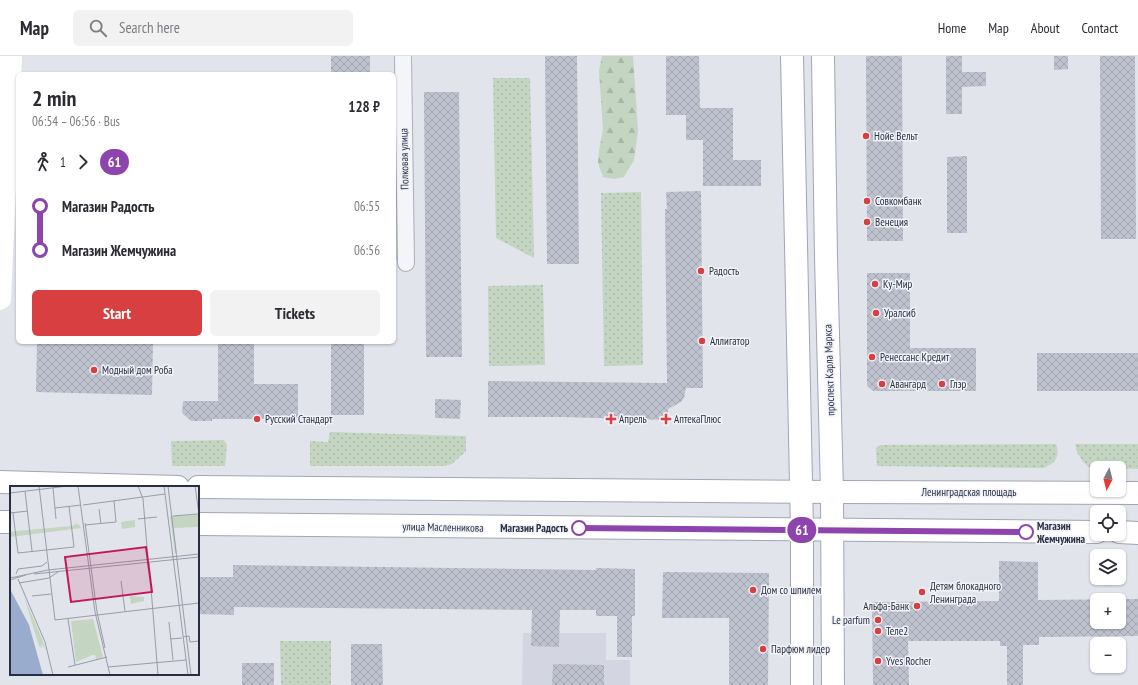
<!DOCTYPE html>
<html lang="en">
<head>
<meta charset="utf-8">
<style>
	:root { --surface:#fff; --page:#f2f2f3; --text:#2b2b33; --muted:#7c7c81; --line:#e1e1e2; --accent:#d73f41 }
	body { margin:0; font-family:"PT Sans Narrow",sans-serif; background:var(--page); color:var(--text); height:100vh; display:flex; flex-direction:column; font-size:15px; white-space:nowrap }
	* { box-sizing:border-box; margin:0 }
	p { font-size:13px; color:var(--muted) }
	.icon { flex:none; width:22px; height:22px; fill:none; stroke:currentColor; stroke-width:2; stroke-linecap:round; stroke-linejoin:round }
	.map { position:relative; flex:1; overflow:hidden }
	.panel { position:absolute; left:16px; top:16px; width:380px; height:272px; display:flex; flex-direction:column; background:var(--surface); border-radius:6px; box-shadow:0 1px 3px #0004 }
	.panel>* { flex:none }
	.badge { padding:0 8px; border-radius:13px; font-size:14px; line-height:26px }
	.needle { width:26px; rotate:187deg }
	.fabs { position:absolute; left:1090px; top:405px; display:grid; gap:8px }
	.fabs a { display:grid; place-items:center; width:36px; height:36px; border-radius:6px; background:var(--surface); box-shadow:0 1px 3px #0004; font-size:20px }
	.map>.badge { position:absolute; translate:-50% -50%; box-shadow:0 0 0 2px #fff }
	.legs { display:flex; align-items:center; gap:6px; height:44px; padding:0 16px; font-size:13px }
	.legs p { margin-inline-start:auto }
	.headline { display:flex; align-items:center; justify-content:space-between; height:68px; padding:0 16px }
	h1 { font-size:22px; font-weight:700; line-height:30px }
	.cta { display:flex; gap:8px; margin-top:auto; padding:8px 16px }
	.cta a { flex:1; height:46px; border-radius:6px; background:var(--accent); color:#fff; font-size:16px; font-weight:700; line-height:46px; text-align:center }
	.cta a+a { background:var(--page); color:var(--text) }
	ul { padding:0 16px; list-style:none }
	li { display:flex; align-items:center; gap:14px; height:44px; font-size:15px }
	li i { display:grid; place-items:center; width:6px; height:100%; margin:0 5px; background:currentColor }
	li i::after { content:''; width:10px; height:10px; margin:-5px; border:3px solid; border-radius:50%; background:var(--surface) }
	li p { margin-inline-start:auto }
	li:first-child i { background:linear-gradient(#0000 50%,currentColor 0) }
	li:last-child i { background:linear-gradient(currentColor 50%,#0000 0) }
	header { display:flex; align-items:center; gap:24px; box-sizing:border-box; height:56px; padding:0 20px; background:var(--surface); border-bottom:1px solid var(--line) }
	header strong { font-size:19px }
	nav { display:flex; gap:22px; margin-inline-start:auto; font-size:14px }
	.search { width:280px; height:36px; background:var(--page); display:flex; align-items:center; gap:10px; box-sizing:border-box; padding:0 14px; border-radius:6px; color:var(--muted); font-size:15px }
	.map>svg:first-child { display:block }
</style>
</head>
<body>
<header>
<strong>Map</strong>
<div class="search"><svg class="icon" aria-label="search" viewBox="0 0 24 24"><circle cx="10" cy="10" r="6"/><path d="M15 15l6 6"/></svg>Search here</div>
<nav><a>Home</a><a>Map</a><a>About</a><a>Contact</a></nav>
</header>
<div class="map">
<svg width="1138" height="629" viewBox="0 0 1138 629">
	<defs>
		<pattern id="grass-dots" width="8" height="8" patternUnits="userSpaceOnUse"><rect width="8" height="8" fill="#c4d5c2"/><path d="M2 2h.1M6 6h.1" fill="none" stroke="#a8b7a8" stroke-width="1.8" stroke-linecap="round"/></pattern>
		<pattern id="forest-firs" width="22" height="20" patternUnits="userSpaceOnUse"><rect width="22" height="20" fill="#c4d5c2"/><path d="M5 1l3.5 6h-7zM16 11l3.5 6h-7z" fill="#a8b7a8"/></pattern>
		<pattern id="building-cross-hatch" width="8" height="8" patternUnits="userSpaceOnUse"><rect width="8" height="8" fill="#bec2ce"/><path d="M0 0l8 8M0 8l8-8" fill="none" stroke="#a3a7b2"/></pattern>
	</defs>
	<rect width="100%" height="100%" fill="#e1e4eb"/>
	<polygon fill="#d3d6e0" points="523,577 606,577 606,604 630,604 630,629 522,629"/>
	<g fill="url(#grass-dots)">
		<polygon points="493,22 530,22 534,202 496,182"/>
		<polygon points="394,79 401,79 402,204 394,204"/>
		<polygon points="641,136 643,309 604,310 601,137"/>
		<polygon points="543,229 545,309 489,310 488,230"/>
		<polygon points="330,376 466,380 466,395 452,408 445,410 310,410 310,385 328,386"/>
		<polygon points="224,384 227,389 225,410 172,410 171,385"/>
		<path d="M 1056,388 C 1060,402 1056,406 1044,412 L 877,410 L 876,392 L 880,389 Z"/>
		<polygon points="1075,388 1138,388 1138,413 1090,412 1083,406 1077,396"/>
		<polygon points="280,585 331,585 331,629 281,629"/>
	</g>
	<polygon fill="url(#forest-firs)" points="602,0 633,0 638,75 634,104 624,121 614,123 603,121 598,107 599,95 603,73 599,15"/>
	<g fill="url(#building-cross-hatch)" fill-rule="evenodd">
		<rect x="331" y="0" width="39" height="18"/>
		<polygon points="545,0 577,0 579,208 547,208"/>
		<polygon points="666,0 699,0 700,52 733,52 733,104 761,104 761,130 703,130 703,84 686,84 686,59 666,59"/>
		<polygon points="866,0 902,0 903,185 867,185"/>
		<polygon points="946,0 962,0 962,16 986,16 986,30 962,31 962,58 946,58"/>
		<polygon points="1054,0 1068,0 1068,13 1054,14"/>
		<polygon points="1100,0 1135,0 1136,183 1101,183"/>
		<polygon points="424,36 459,36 462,301 426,301"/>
		<polygon points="967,100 967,177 947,177 947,101"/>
		<polygon points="701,135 703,332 686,332 684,342 681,346 668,353 668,364 561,361 488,361 488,325 667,327 665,153 667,153 666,136"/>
		<polygon points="867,217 910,217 910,292 976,292 976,335 873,335 867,330"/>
		<polygon points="37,286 153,286 152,339 36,336"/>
		<polygon points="218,286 254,286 254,328 298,328 298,363 212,363 212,365 191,365 182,357 183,345 218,345"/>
		<rect x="331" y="286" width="33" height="73"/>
		<rect x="1037" y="297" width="101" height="38"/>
		<polygon points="435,343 461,344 460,363 435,362"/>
		<path d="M 999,505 L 1038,506 L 1038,544 L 1138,543 L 1138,580 L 1039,581 L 1039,589 L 1023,589 L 1023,629 L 1007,629 L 1007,590 L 1000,590 L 1000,585 L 908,585 L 909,629 L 873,629 L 872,546 L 999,545 ZM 1097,544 L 1119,544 L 1119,566 L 1097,566 Z"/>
		<polygon points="233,509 596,514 596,512 635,513 635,560 632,560 632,601 617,601 617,560 596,560 596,554 560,554 559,591 531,590 532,554 234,551 234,559 198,558 198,521 233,521"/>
		<polygon points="663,516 769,517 768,629 729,629 729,562 662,562"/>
		<polygon points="351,588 382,588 383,629 351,629"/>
		<rect x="242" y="607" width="32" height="22"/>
		<polygon points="553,608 604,609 604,629 552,629"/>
	</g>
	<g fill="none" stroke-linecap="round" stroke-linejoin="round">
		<g stroke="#aaaeb9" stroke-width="18">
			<polyline id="street" points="403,0 406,207"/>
		</g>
		<g stroke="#a0a6b7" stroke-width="24">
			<g id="primary">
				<polyline points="792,0 802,474 802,629"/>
				<polyline points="823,0 826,201 832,436 833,629"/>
				<polyline points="0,426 178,431"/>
				<polyline points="198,431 832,436 1138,437"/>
				<polyline points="0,466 11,466"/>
				<polyline points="198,468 1097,476"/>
				<polyline points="1119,476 1138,477"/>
			</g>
		</g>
		<use href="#street" stroke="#f4f5f9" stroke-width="16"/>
		<polyline stroke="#fff" stroke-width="22" points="0,243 11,0"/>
		<use href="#primary" stroke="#fff" stroke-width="22"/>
	</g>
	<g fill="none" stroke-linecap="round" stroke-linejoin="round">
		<g stroke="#fff" stroke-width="9">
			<polyline id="line-1" points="579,472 1026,476"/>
		</g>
		<use href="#line-1" stroke="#8e44ad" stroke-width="6"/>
	</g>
	<g fill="#d73f41" stroke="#f1f3f8" stroke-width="1.5">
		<circle cx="866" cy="80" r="4"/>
		<circle cx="867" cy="145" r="4"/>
		<circle cx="867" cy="166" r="4"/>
		<circle cx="701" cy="215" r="4"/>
		<circle cx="875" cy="228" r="4"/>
		<circle cx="876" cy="257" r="4"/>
		<circle cx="702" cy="285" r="4"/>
		<circle cx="872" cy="301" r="4"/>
		<circle cx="94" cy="314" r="4"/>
		<circle cx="882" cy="328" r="4"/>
		<circle cx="942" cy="328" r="4"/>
		<circle cx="257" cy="363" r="4"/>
		<path d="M609 357h4v4h4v4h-4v4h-4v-4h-4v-4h4z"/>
		<path d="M664 357h4v4h4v4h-4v4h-4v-4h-4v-4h4z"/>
		<circle cx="753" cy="534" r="4"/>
		<circle cx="922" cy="536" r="4"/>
		<circle cx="917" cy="550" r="4"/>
		<circle cx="878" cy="564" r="4"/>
		<circle cx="878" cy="575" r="4"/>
		<circle cx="763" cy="593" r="4"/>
		<circle cx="878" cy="605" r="4"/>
	</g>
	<g fill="#fff" stroke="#8e44ad" stroke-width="2">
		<circle cx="579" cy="472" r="7"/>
		<circle cx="1026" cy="476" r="7"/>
	</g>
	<g text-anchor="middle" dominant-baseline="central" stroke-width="3" stroke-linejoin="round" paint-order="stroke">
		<g font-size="11" fill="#282f44" stroke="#f1f3f8" text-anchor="start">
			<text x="874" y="80">Нойе Вельт</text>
			<text x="875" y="145">Совкомбанк</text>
			<text x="875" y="166">Венеция</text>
			<text x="709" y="215">Радость</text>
			<text x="883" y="228">Ку-Мир</text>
			<text x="884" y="257">Уралсиб</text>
			<text x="710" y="285">Аллигатор</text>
			<text x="880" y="301">Ренессанс Кредит</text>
			<text x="102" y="314">Модный дом Роба</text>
			<text x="890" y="328">Авангард</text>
			<text x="950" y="328">Глэр</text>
			<text x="265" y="363">Русский Стандарт</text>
			<text x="619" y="363">Апрель</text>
			<text x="674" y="363">АптекаПлюс</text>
			<text x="930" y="530">Детям блокадного<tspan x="930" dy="13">Ленинграда</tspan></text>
			<text x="761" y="534">Дом со шпилем</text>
			<text x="909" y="550" text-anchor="end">Альфа-Банк</text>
			<text x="870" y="564" text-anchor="end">Le parfum</text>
			<text x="886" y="575">Теле2</text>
			<text x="771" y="593">Парфюм лидер</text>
			<text x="886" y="605">Yves Rocher</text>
		</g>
		<g font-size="11" fill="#282f44" stroke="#f1f3f8">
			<text transform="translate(404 103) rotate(-91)">Полковая улица</text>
			<text transform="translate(829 314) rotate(-92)">проспект Карла Маркса</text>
			<text x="969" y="436">Ленинградская площадь</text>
			<text transform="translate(443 471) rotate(1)">улица Масленникова</text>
		</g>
		<g font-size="11" font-weight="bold" fill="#282f44" stroke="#f1f3f8" text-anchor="start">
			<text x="1037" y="470">Магазин<tspan x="1037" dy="13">Жемчужина</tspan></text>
			<text x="568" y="472" text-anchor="end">Магазин Радость</text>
		</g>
	</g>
	<g transform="translate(10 430)">
		<rect width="189" height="189" fill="#e1e4eb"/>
		<path d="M 189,29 L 189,41 L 164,42 L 167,67 L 165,67 L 160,30 ZM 66,34 L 67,39 L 69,38 L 71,42 L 0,51 L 0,46 L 7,45 L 62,40 L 66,38 ZM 120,110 L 134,111 L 134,115 L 121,118 ZM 14,111 L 30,148 L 36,164 L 31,157 L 32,162 L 29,160 ZM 83,133 L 93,171 L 86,173 L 85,168 L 66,176 L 61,135 Z" fill="#c4d5c2"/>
		<path d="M 82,137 L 86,154 L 77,147 L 82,151 L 76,155 L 76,144 ZM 64,138 L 73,146 L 68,154 L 73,163 L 68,173 ZM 87,158 L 90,169 L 87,167 L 90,169 L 79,169 L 78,163 L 84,164 L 81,159 Z" fill="#c4d5c2"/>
		<path d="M 125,34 L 125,41 L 112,43 L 111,36 Z" fill="#c4d5c2"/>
		<path d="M 0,103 L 19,139 L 33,189 L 0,189 Z" fill="#9aaccd"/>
		<path fill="none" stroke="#9aaccd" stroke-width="2" d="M 0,163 L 6,189"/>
		<path fill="none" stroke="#979ca8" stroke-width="1" d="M 29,0 L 45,134 L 189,117M 68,0 L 85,126 L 100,189M 128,0 L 133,13 L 138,73M 154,0 L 178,189M 158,0 L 181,189M 185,0 L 189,28M 43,2 L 46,33M 15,5 L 22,65M 0,7 L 58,0M 73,19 L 155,8M 45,22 L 71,19M 89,23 L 91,38M 0,27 L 18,25M 3,27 L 8,67 L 64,61 L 59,20M 163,30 L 188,28M 128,33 L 147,31M 75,37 L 87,126 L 95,162M 75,39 L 106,36 L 104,15M 139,77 L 148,189M 6,88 L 8,83 L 32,80 L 37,76M 24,88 L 189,71M 0,92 L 38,84 L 189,68M 8,93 L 35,156 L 43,189M 0,94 L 16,89M 111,95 L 115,125M 9,97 L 39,92 L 48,86M 22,110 L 41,108M 58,133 L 65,179M 159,136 L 163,174M 173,151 L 179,150 L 180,156 L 189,155M 160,153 L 172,152M 58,181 L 97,171M 98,181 L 176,174"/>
		<path fill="#c2185b" fill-opacity="0.15" stroke="#c2185b" stroke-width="2" d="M 136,61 L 142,106 L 61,116 L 55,71 Z"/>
		<rect width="189" height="189" fill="none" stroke="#282f44" stroke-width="2"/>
	</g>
</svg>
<div class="fabs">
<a><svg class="needle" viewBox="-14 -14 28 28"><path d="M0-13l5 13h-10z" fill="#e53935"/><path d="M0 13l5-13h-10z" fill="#7c7c81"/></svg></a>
<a><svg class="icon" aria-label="locate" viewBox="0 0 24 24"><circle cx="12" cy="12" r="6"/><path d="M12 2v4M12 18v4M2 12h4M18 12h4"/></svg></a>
<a><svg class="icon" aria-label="layers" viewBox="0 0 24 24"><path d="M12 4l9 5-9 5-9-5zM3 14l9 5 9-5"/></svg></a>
<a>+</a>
<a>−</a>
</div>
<b class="badge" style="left:802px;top:474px;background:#8e44ad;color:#fff">61</b>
<section class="panel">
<div class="headline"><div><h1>2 min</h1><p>06:54 – 06:56 · Bus</p></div><b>128 ₽</b></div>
<div class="legs"><svg class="icon" aria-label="walk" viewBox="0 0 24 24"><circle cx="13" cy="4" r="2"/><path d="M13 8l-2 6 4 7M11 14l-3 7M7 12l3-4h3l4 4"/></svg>1<svg class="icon" aria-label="forward" viewBox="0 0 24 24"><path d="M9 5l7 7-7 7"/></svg><b class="badge" style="background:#8e44ad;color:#fff">61</b></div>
<ul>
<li><i style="color:#8e44ad"></i><b>Магазин Радость</b><p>06:55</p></li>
<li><i style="color:#8e44ad"></i><b>Магазин Жемчужина</b><p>06:56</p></li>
</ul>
<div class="cta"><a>Start</a><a>Tickets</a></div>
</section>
</div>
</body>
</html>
